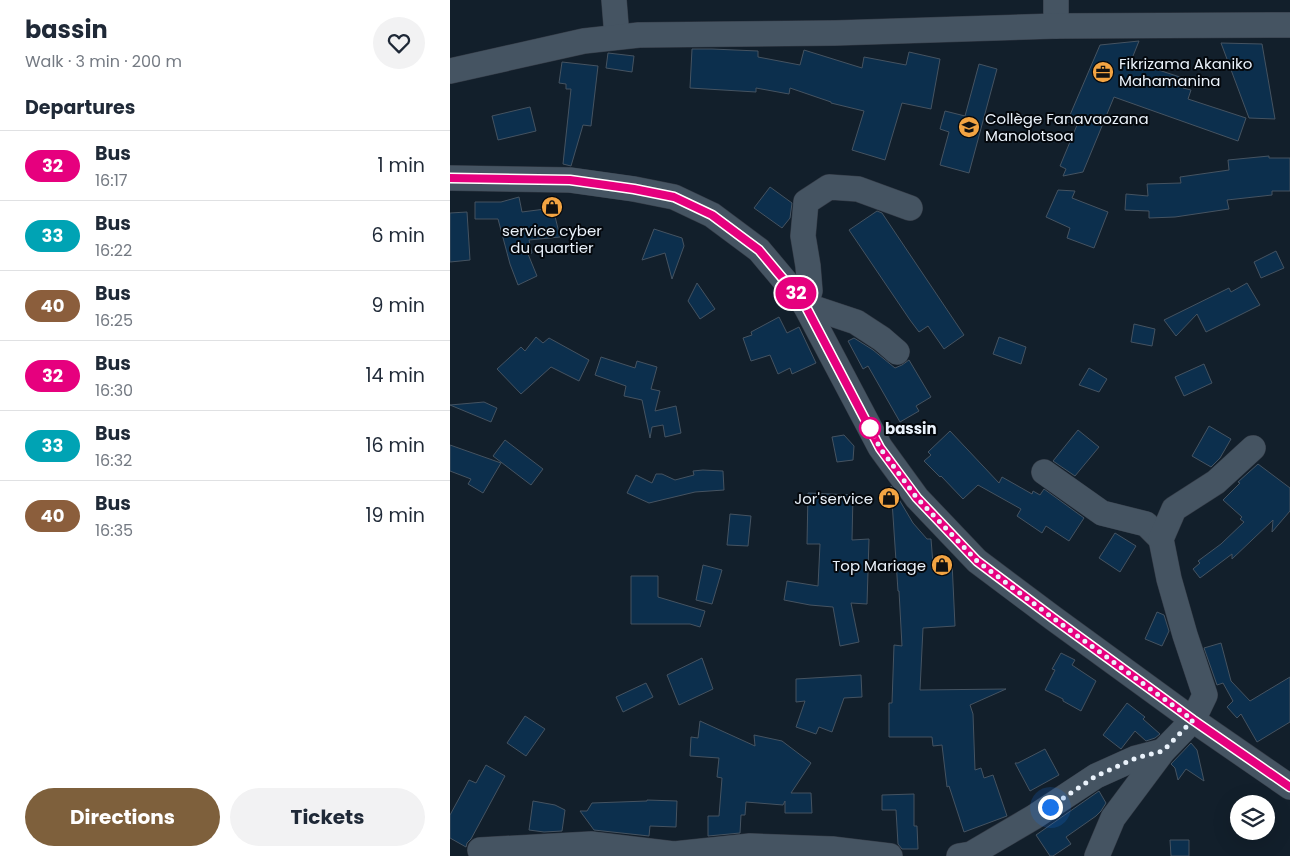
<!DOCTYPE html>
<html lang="en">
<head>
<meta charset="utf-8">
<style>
	:root { --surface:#fff; --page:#f2f2f3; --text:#1f2937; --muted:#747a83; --line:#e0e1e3; --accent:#7e603c }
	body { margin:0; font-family:Poppins,sans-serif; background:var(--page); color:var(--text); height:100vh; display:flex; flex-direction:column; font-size:19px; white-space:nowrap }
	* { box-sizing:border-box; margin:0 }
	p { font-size:16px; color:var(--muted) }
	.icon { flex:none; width:28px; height:28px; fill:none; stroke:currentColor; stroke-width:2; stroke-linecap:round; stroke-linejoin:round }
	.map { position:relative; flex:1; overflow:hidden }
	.panel { display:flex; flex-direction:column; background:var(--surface); width:450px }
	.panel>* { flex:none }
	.badge { padding:0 10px; border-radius:16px; font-size:18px; line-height:32px }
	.controls { position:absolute; left:780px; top:795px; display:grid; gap:10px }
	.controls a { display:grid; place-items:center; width:45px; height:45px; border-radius:50%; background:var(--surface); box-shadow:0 5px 20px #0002; font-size:25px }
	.you { position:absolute; width:25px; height:25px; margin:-12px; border:4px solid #fff; border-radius:50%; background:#1a73e8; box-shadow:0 0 0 8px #1a73e833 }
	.map>.badge { position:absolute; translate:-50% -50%; box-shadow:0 0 0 2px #fff }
	h2 { padding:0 25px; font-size:19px; line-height:45px }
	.round { display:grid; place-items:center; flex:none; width:52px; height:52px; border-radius:26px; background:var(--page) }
	.headline { display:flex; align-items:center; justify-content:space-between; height:85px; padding:0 25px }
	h1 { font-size:24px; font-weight:700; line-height:38px }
	.button { display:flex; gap:10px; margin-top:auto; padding:10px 25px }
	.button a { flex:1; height:58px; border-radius:30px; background:var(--accent); color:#fff; font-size:20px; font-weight:700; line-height:58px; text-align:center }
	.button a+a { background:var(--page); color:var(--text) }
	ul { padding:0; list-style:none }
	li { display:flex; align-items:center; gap:15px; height:70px; padding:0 25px; border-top:1px solid var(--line) }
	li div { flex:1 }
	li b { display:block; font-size:19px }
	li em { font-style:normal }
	li .badge { min-width:55px; font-weight:700; text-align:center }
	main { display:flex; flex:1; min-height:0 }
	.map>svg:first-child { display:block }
</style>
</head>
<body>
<main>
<section class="panel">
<div class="headline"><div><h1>bassin</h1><p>Walk · 3 min · 200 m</p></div><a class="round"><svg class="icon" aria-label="heart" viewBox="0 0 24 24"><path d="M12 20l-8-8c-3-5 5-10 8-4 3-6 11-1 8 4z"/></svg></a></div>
<h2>Departures</h2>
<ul>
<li><span class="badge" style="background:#e6007e;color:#fff">32</span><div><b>Bus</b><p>16:17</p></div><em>1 min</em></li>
<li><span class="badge" style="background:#00a3b4;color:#fff">33</span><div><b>Bus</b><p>16:22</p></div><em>6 min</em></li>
<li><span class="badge" style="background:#8b5e3c;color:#fff">40</span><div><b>Bus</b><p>16:25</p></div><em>9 min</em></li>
<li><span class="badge" style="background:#e6007e;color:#fff">32</span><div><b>Bus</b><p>16:30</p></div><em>14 min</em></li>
<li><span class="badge" style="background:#00a3b4;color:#fff">33</span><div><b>Bus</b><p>16:32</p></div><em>16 min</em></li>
<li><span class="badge" style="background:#8b5e3c;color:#fff">40</span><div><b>Bus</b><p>16:35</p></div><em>19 min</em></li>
</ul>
<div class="button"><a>Directions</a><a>Tickets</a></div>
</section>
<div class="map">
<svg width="840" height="856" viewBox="0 0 840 856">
	<rect width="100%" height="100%" fill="#121f2b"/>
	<g fill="#0c2f4d" stroke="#455361">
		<polygon points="689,41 681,61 736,79 733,88 741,90 738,99 796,118 788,141 664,97 633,172 613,176 616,169 610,166 627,125 617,122 650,45"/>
		<polygon points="771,43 812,44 825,119 799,118"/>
		<polygon points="242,49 262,49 308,51 308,57 350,65 354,50 412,68 414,57 456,65 459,52 490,59 481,109 452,103 435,160 402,150 414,111 381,103 381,102 340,88 339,94 306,88 306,92 240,88"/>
		<polygon points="158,53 184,56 182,72 156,68"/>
		<polygon points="112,62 148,66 141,126 133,125 121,166 113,164 121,89 116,89 116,84 109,83"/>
		<polygon points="529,64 547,69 519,173 490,165 499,132 490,129 495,111 515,116"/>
		<polygon points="80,107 86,131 48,140 42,116"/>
		<polygon points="819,156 819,158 840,158 840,191 822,191 822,195 777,200 779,209 725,217 699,218 699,211 675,210 676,194 698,196 697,184 731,183 730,177 779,170 778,160"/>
		<polygon points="320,187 342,203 340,218 332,228 304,208"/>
		<polygon points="608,190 625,191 622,198 658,212 644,248 617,238 620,228 596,217"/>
		<polygon points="69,197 72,212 103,208 110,237 79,240 82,253 78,254 87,276 68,285 60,264 48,219 25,219 25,202 51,202"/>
		<polygon points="427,211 432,213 514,335 494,349 478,326 469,332 460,320 399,230"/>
		<polygon points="17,212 20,260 0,262 0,213"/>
		<polygon points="204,229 232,238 234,246 222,279 215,253 192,260"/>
		<polygon points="826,251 834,268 811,278 804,262"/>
		<polygon points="247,283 265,309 250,319 238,301"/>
		<polygon points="797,283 810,305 756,332 747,314 726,336 714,320 779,288 781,292"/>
		<polygon points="329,317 337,333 349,327 366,363 342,374 340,368 328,374 320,355 301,361 293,338 302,335 301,332"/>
		<polygon points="684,324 705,329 702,346 681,342"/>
		<polygon points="86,337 93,343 99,338 139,360 129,381 101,367 71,394 47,369 71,347 75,351"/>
		<polygon points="549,337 576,347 571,364 543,354"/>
		<polygon points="404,338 423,350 445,368 452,365 459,360 481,397 466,406 469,411 450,422 418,366 413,369 398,341"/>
		<polygon points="151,357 185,368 187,361 207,367 201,389 210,391 205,411 226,406 231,433 215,437 213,425 202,427 200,438 192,400 174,396 176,386 145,375"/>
		<polygon points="754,364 762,383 734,396 725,377"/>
		<polygon points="639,368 657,379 649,392 629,385"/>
		<polygon points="34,402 47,408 41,422 0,405"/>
		<polygon points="759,426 781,439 770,458 761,467 742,456"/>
		<polygon points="628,430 649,447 625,476 603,461"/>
		<polygon points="500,431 549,483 552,477 582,494 583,491 590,495 594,489 634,518 619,541 596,526 592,533 567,516 571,509 528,485 513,499 491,476 490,477 474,461 481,455 478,452"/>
		<polygon points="394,435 404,446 403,460 387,462 382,437"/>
		<polygon points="55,440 93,469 81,485 43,456"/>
		<polygon points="0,445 51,463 33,493 18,484 21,479 0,471"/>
		<polygon points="808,464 840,488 840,511 822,532 823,520 782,559 782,554 750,578 743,569 750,563 748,561 771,544 794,522 790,519 792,517 773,500 790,483 788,482"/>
		<polygon points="253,470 273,471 274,490 245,492 199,503 177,493 186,475 202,483 206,474 212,474 225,480 244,475 243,471"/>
		<polygon points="441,486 463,523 477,539 481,539 483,564 502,562 505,626 473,628 470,690 556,689 520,705 523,714 525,770 531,768 534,778 543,775 557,816 514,832 499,786 497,787 492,745 483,746 482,737 439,737 439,703 442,703 444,645 452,646 449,591 448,591"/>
		<polygon points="358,493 403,495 402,540 419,539 417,604 401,603 409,642 390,646 383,607 360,605 334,600 337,581 368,586 370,544 357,544"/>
		<polygon points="280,514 301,516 298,546 277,545"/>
		<polygon points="665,533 686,546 670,572 649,558"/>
		<polygon points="253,565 272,570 262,604 246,600"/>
		<polygon points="181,576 208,576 208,597 255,611 250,627 240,624 181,624"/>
		<polygon points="707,612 714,615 719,631 712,646 695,639"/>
		<polygon points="771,643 781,681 800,701 840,677 840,722 807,742 791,714 787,718 777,707 783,701 773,683 767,685 754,648"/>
		<polygon points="611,653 625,660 622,665 646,681 631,711 613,701 613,699 595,690 605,670 602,669"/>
		<polygon points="252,658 263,689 229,705 217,675"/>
		<polygon points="411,675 412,697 394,698 382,732 369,727 366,734 346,727 355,701 346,702 346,679"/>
		<polygon points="196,683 203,697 173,712 166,697"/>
		<polygon points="677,703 695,717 693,719 710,734 705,738 696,741 685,731 671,749 653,735"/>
		<polygon points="75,716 95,729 76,756 57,743"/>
		<polygon points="250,721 305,746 304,735 332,741 361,763 341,793 361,793 362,813 335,813 335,801 333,805 296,802 295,815 291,815 290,833 258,836 258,816 269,816 272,778 267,777 269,758 240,756 241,737 248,738"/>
		<polygon points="741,743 747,750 754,781 736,769 728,780 725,768 721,764"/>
		<polygon points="595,749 609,775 580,791 565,763 568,763"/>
		<polygon points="36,765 55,776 21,839 17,843 16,847 0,838 0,815 19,780 26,783"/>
		<polygon points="649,791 656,803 651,811 646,816 616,837 621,844 603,856 600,856 586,835"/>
		<polygon points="464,794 464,826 467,826 468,849 452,849 448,844 446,810 432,810 432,795"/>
		<polygon points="197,800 227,801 226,827 200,826 199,836 144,830 130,811 137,811 142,803 197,801"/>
		<polygon points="83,801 105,805 115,810 112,831 94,832 79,830"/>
		<polygon points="720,840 739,840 739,856 721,856"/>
	</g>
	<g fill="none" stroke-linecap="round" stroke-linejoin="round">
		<g stroke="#343b46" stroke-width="26">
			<g id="minor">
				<polyline points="164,0 167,37"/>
				<polyline points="606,0 606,26"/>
				<polyline points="0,71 134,41 189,35 385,33 606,26 840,25"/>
				<polyline points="0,178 120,180 184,189 224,197 262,215 309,250 355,305 430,447 467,498 527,561 603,618 743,720 840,787"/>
				<polyline points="447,352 432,339 406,322 355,305 360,291 358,266 353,236 356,202 379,187 408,189 460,208"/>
				<polyline points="594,472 652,513 696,524 711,539"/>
				<polyline points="30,850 141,844 224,854 300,846 382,849 440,856"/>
				<polyline points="509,856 521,854 584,817 646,776 686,758 713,751"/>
				<polyline points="647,856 663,818 713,751 743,720 755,695 735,635 719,579 711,539 724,509 766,482 803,448"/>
			</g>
		</g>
		<use href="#minor" stroke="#455462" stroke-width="25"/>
	</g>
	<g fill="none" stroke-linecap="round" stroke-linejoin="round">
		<g stroke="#fff" stroke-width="11">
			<polyline id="line" points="0,178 120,180 184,189 224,197 262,215 309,250 355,305 430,448 467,498 527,561 603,618 743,720 840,787"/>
		</g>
		<use href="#line" stroke="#e6007e" stroke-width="8"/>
		<polyline stroke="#eaf2fb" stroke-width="5" stroke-dasharray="0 9" points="420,428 430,448 467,498 527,561 603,618 743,720 713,751 686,758 646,776 600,807"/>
	</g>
	<defs>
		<g id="office-disc" transform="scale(1.125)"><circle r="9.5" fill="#f3a442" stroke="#04080d"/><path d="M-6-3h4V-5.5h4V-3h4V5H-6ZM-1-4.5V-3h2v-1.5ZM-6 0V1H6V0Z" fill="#111"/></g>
		<g id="school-disc" transform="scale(1.125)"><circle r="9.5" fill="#f3a442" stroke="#04080d"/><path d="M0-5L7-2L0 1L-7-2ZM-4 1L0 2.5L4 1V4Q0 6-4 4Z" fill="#111"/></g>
		<g id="shop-disc" transform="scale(1.125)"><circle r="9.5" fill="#f3a442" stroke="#04080d"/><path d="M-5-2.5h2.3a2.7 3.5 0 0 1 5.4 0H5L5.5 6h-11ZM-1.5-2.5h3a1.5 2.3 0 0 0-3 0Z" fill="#111"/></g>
	</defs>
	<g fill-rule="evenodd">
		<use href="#office-disc" x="653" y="72"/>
		<use href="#school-disc" x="519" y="127"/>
		<use href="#shop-disc" x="102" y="207"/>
		<use href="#shop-disc" x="439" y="498"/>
		<use href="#shop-disc" x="492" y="565"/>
	</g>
	<circle fill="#fff" stroke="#e6007e" stroke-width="2.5" cx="420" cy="428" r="10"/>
	<g text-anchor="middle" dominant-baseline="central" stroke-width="4" stroke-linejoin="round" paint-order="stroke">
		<g font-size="15" fill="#eaf2fb" stroke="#04080d" text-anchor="start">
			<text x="669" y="63">Fikrizama Akaniko<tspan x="669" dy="17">Mahamanina</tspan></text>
			<text x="535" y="118">Collège Fanavaozana<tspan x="535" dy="17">Manolotsoa</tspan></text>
			<text x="102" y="230" text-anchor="middle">service cyber<tspan x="102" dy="17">du quartier</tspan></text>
			<text x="423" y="498" text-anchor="end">Jor'service</text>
			<text x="476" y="565" text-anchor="end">Top Mariage</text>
		</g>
		<g font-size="15" font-weight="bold" fill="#eaf2fb" stroke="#04080d" text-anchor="start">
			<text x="435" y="428">bassin</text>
		</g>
	</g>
</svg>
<div class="controls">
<a><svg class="icon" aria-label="layers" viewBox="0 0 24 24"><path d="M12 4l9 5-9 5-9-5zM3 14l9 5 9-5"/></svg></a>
</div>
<div class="you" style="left:600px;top:807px"></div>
<b class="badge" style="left:346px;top:293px;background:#e6007e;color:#fff">32</b>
</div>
</main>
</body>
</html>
